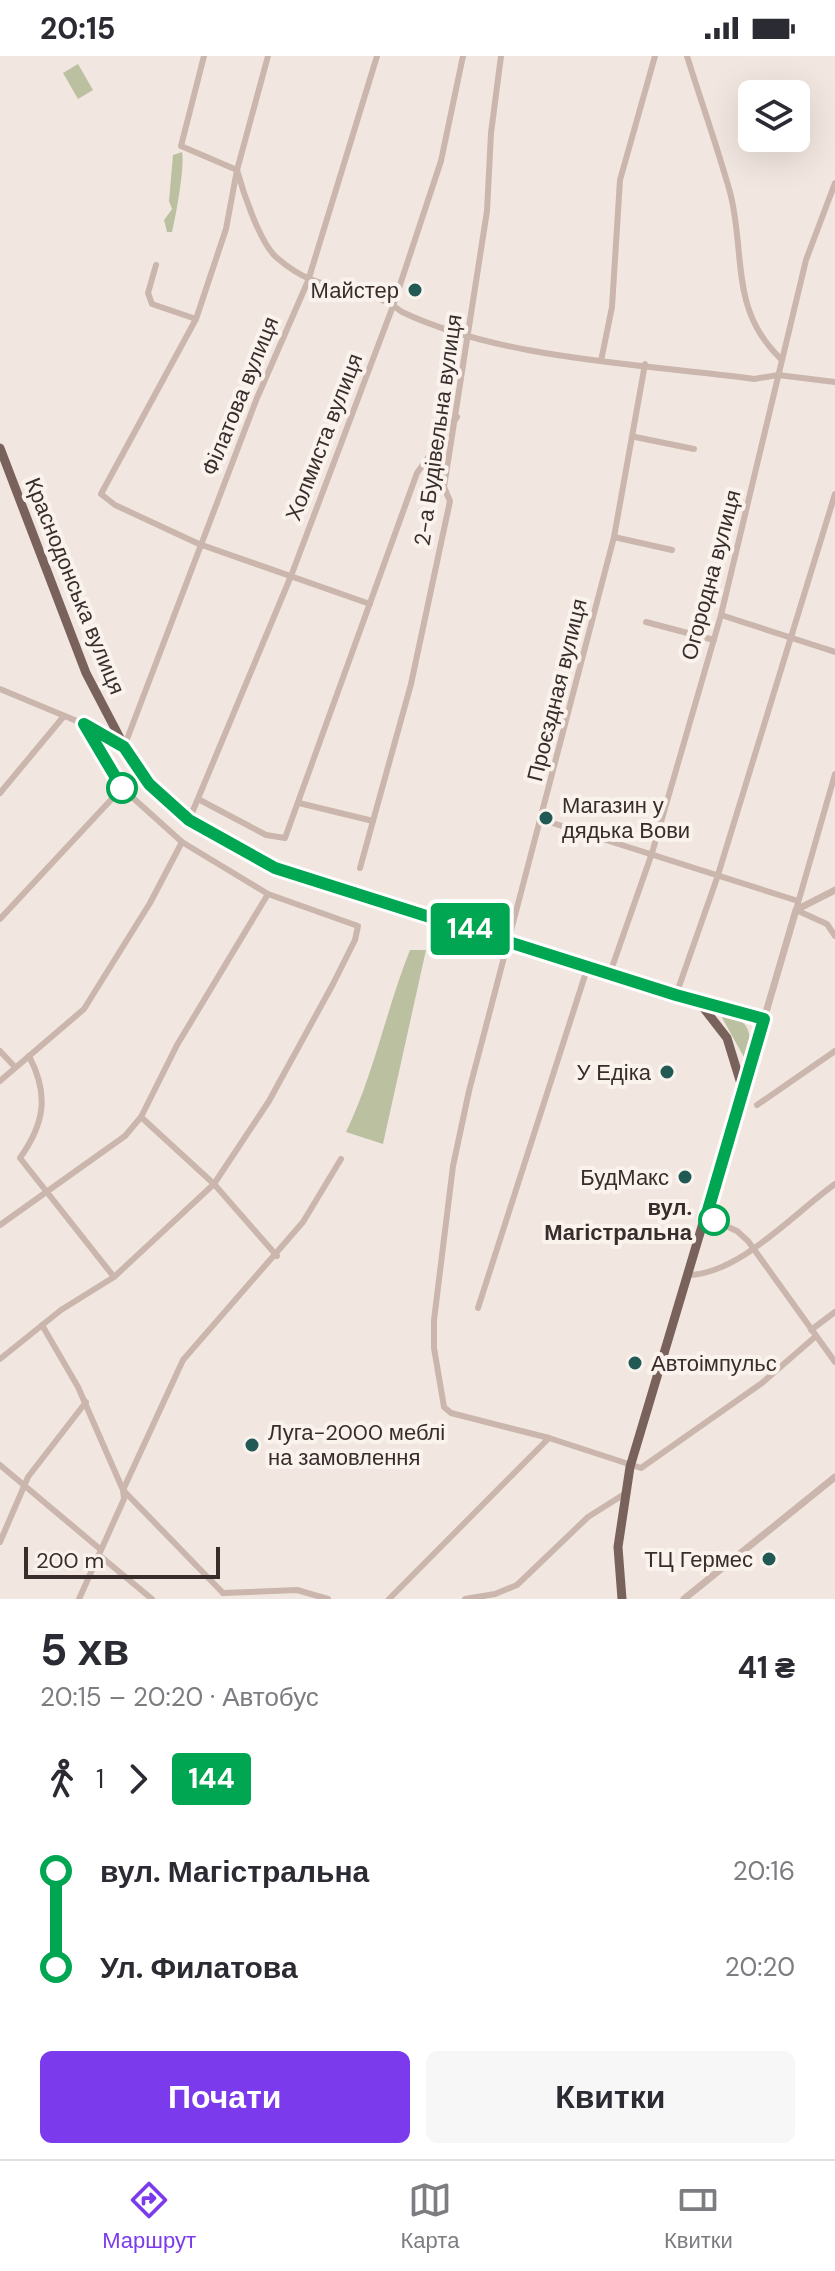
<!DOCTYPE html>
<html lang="uk">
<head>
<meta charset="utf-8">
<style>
	:root { --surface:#fff; --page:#f7f7f7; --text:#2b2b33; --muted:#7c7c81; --line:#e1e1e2; --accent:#7c3aed }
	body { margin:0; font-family:"DM Sans",sans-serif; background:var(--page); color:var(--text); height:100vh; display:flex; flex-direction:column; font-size:30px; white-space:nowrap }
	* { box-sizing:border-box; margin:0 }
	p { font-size:26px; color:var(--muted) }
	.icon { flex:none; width:44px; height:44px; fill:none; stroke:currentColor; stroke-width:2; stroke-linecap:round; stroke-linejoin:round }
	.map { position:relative; height:1543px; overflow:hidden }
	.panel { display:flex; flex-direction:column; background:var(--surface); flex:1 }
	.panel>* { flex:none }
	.badge { padding:0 16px; border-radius:6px; font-size:28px; line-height:52px }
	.controls { position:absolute; left:738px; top:24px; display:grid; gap:16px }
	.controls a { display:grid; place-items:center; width:72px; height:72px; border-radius:12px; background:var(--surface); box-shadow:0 8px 32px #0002; font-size:40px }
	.scale { position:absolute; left:24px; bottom:20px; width:196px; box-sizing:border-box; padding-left:8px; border:4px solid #392d2b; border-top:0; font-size:22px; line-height:28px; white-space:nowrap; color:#392d2b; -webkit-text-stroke:6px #faf2ed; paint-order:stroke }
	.map>.badge { position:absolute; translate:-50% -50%; box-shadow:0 0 0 4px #fff }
	.legs { display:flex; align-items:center; gap:12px; height:88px; padding:0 40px; font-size:26px }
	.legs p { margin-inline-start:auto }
	.headline { display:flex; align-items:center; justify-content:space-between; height:136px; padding:0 40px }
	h1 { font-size:44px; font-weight:700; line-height:60px }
	.action { display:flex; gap:16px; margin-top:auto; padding:16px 40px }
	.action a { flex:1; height:92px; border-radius:12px; background:var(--accent); color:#fff; font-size:32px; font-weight:700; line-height:92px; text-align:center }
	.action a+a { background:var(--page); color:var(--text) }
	ul { padding:0 40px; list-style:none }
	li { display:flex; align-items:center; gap:28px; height:96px; font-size:30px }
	li i { display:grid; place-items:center; width:12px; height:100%; margin:0 10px; background:currentColor }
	li i::after { content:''; width:20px; height:20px; margin:-10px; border:6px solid; border-radius:50%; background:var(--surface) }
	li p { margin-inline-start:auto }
	li:first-child i { background:linear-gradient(#0000 50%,currentColor 0) }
	li:last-child i { background:linear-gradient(currentColor 50%,#0000 0) }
	.status { display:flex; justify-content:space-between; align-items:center; height:56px; padding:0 40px; background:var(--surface); direction:ltr }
	.status svg { height:22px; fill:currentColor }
	.menu { display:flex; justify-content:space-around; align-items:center; height:112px; border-top:2px solid var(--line); background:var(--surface); font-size:22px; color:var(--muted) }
	.menu a { display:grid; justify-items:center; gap:4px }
	.menu .current { color:var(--accent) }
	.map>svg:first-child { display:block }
</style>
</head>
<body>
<div class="status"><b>20:15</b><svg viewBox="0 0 49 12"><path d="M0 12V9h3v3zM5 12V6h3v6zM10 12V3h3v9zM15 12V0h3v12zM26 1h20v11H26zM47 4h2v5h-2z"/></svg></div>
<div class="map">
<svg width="835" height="1543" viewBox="0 0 835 1543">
	<rect width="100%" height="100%" fill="#f2e7e0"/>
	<g fill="#bbc1a0">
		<polygon points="78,8 93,34 78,43 63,17"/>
		<path d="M 182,96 C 185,110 176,160 172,176 L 167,176 L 164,164 L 172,153 L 169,145 L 173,99 Z"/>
		<path d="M 410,894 L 426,894 L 383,1088 L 346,1076 C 374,1018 386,954 410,894 Z"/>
		<path d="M 720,958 C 747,960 756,977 745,1003 Z"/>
	</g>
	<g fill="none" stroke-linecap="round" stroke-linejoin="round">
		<g stroke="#cab6ac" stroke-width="6">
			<path d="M 204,0 L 181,90 L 237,114 C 243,136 260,187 276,201 C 318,238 344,226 387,246 C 393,248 397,253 402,256 C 504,304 644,308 754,323 L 778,319 L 835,326"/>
			<polyline points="268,0 237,114 226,173 196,263 101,438 115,449 199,488 370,548"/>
			<path d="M 687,0 C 701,45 717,90 730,136 C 746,198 729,254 781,303"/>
			<polyline points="156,209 148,237 152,248 196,263"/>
			<polyline points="601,305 612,251 620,124 655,0"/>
			<polyline points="645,308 614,481 469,1035 453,1110 434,1264 434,1292 444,1351 451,1357 549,1382 641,1412 762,1327 816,1280"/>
			<polyline points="635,381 694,393"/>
			<polyline points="614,481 672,494"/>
			<polyline points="721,559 835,596"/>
			<polyline points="646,566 714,584"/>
			<polyline points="0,633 84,668 122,732 182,786 268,838 358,870 355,884 333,928 269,1045 214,1128 114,1221 61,1254 0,1303"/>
			<polyline points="85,669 124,691 257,342 308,225 377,0"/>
			<polyline points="835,718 796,854 827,868 835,880"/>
			<polyline points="0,737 64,660"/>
			<polyline points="198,743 266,779 285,782 417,417 457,361"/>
			<polyline points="299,747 373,765 411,628 450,445 444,431 487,155 491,77 501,0"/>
			<polyline points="189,764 291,520 393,250 441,105 463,0"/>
			<polyline points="543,764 798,845"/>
			<polyline points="360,812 373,765"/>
			<polyline points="0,863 122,732"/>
			<polyline points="610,917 652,797 721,559 806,204 835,127"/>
			<polyline points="676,939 717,822 835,438"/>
			<polyline points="0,995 14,1010"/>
			<path d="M 29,1000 C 49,1038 45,1067 20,1102 L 114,1221"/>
			<polyline points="0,1025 84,953 150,847 182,786"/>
			<polyline points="757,1049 835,995"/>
			<polyline points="141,1061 214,1128 277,1200"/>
			<polyline points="706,1161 737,1175 748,1185 835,1306"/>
			<polyline points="0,1169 125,1080 141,1061 177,989 268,838"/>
			<path d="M 688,1219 C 740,1218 794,1157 835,1128"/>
			<polyline points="478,1252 588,910"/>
			<polyline points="42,1269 78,1331 123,1434 223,1537"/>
			<polyline points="811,1274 835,1256"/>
			<polyline points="0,1409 100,1493"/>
			<polyline points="0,1486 28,1421 86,1346"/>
			<polyline points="99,1499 152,1543"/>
			<polyline points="223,1537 297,1534 328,1543"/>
			<polyline points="79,1543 124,1443 123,1434 183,1304 303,1166 341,1103"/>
			<polyline points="389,1543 549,1382"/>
			<polyline points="465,1543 495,1538 517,1529 588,1461 626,1437"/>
		</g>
		<g stroke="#cab6ac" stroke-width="7">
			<polyline points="764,963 796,854 835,834"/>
			<polyline points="684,1543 835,1421"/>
		</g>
		<g stroke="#7a625c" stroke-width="9">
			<polyline points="0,392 86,617 132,705 149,728 189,764 275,812 676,939 764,963 630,1411 618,1491 622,1543"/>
			<polyline points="699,946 727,982 742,1031"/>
		</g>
	</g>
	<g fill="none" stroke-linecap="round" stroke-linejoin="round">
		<g stroke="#fff" stroke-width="18">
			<polyline id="line-1" points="122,732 84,668 124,691 149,728 189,764 275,812 676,939 764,963 706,1161 714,1164"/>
		</g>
		<use href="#line-1" stroke="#00a651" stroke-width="12"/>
	</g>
	<g fill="#215955" stroke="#faf2ed" stroke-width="3">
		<circle cx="415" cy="234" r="8"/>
		<circle cx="546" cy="762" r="8"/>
		<circle cx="667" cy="1016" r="8"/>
		<circle cx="685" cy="1121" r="8"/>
		<circle cx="635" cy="1307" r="8"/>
		<circle cx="252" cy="1389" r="8"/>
		<circle cx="769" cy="1503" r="8"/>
	</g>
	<g fill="#fff" stroke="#00a651" stroke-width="4">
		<circle cx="122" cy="732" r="14"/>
		<circle cx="714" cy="1164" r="14"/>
	</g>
	<g text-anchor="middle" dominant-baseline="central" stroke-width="8" stroke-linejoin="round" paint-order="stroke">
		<g font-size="22" fill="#392d2b" stroke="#faf2ed" text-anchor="end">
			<text x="399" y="234">Майстер</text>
			<text x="562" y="749" text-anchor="start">Магазин у<tspan x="562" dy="25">дядька Вови</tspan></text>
			<text x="651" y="1016">У Едіка</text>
			<text x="669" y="1121">БудМакс</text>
			<text x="651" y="1307" text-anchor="start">Автоімпульс</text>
			<text x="268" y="1376" text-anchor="start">Луга-2000 меблі<tspan x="268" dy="25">на замовлення</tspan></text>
			<text x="753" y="1503">ТЦ Гермес</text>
		</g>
		<g font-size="22" fill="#392d2b" stroke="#faf2ed">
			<text transform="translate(240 340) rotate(-68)">Філатова вулиця</text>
			<text transform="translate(438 374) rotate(-82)">2-а Будівельна вулиця</text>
			<text transform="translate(324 381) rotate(-69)">Холмиста вулиця</text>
			<text transform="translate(711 519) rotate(-75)">Огородна вулиця</text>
			<text transform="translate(75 530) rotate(68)">Краснодонська вулиця</text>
			<text transform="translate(557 634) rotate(-76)">Проєздная вулиця</text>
		</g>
		<g font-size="22" font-weight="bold" fill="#392d2b" stroke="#faf2ed" text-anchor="end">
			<text x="692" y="1151">вул.<tspan x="692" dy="25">Магістральна</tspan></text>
		</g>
	</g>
</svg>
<div class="controls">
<a><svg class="icon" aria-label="layers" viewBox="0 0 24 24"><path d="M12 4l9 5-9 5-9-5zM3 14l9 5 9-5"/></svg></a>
</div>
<div class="scale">200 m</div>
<b class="badge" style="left:470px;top:873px;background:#00a651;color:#fff">144</b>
</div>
<section class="panel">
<div class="headline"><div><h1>5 хв</h1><p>20:15 – 20:20 · Автобус</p></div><b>41 ₴</b></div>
<div class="legs"><svg class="icon" aria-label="walk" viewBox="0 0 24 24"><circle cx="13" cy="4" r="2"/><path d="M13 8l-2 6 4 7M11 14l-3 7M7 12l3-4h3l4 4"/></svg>1<svg class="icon" aria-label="forward" viewBox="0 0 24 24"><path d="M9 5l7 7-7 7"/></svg><b class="badge" style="background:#00a651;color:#fff">144</b></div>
<ul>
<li><i style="color:#00a651"></i><b>вул. Магістральна</b><p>20:16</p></li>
<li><i style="color:#00a651"></i><b>Ул. Филатова</b><p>20:20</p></li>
</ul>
<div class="action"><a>Почати</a><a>Квитки</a></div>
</section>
<nav class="menu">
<a class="current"><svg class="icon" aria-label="directions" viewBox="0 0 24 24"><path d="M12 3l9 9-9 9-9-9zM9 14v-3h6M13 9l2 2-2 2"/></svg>Маршрут</a>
<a><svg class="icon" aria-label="map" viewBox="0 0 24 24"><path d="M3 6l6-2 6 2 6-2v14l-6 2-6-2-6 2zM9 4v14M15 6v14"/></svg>Карта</a>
<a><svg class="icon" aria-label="tickets" viewBox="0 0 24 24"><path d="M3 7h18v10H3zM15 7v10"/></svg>Квитки</a>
</nav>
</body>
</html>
